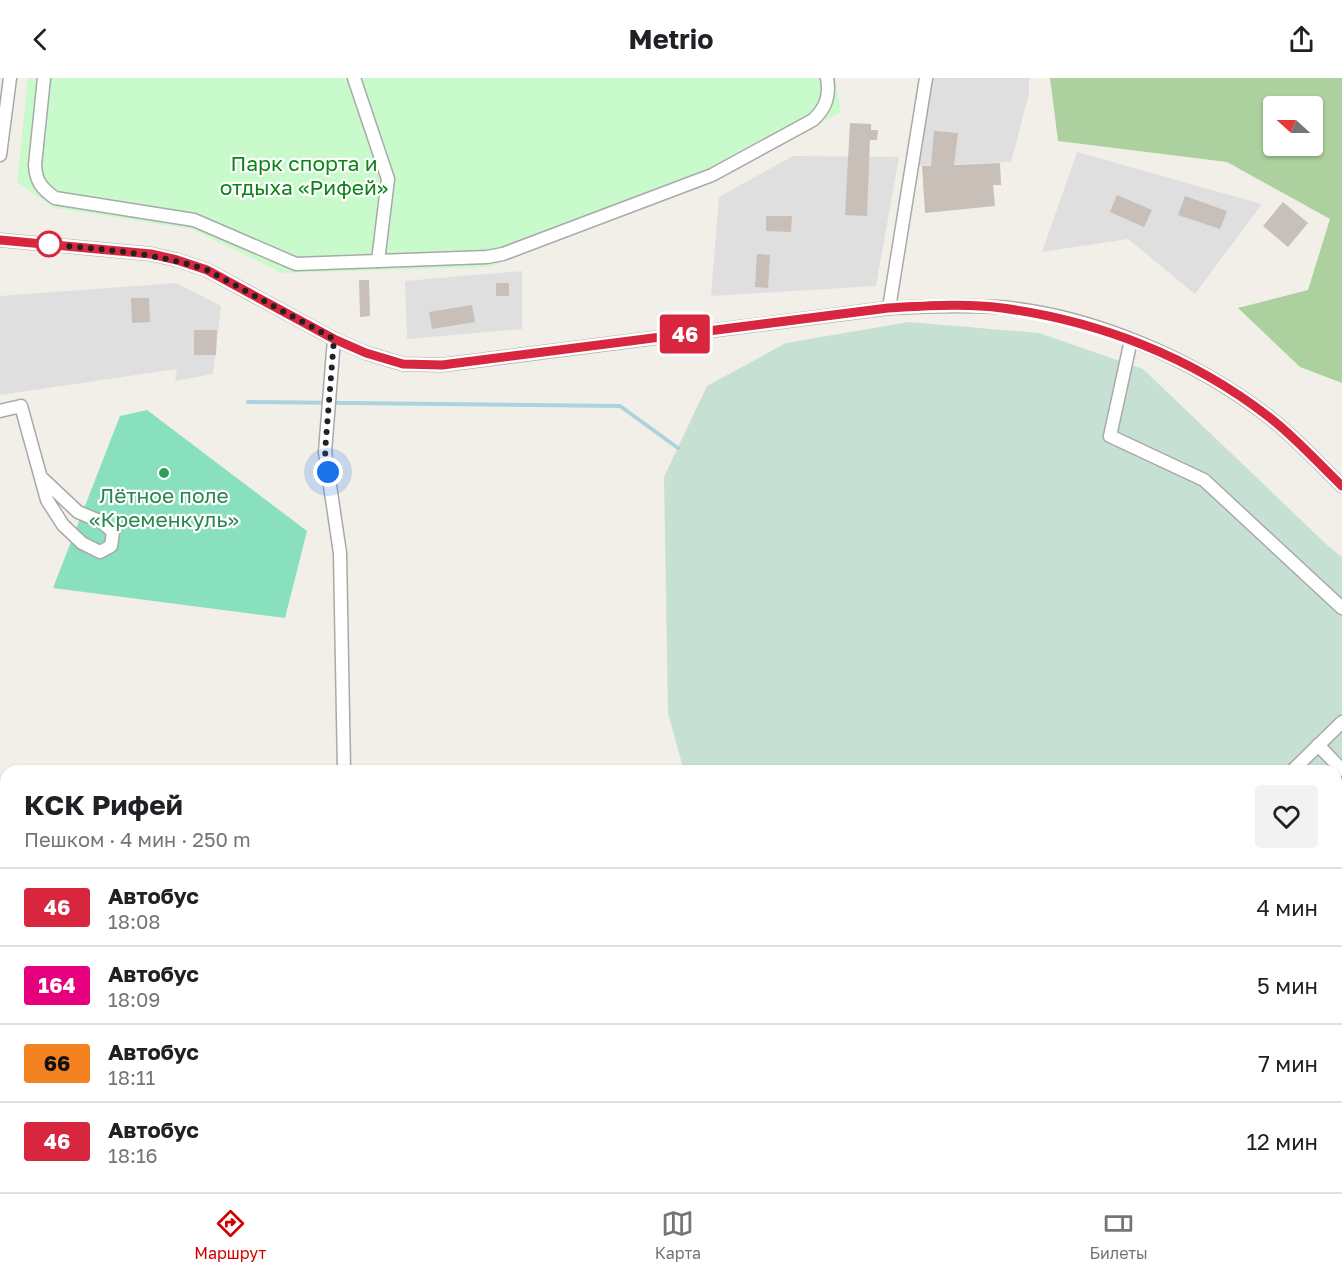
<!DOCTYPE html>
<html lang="ru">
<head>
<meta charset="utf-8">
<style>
	:root { --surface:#fff; --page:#f2f2f2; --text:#202124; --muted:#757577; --line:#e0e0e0; --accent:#d40000 }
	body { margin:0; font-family:"Golos Text",sans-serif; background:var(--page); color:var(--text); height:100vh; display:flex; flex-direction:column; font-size:22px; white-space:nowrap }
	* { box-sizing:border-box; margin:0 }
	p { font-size:20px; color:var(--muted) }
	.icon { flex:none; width:33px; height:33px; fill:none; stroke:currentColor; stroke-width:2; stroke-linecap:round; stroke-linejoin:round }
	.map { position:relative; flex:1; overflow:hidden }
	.sheet { position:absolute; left:0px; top:687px; width:1342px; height:428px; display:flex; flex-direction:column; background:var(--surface); border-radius:18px 18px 0 0; box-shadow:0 2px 4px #0004 }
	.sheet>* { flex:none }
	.badge { padding:0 12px; border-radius:4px; font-size:21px; line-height:39px }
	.needle { width:39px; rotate:291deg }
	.tools { position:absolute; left:1263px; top:18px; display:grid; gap:12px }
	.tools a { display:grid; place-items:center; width:60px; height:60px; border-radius:6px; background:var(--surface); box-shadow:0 2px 4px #0004; font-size:30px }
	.you { position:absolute; width:30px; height:30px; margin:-15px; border:4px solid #fff; border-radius:50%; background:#1a73e8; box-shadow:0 0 0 9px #1a73e833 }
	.map>.badge { position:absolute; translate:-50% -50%; box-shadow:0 0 0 3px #fff }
	.round { display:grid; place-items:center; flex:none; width:63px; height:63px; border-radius:6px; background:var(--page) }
	.headline { display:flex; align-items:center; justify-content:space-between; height:102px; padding:0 24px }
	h1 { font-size:28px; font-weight:700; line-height:45px }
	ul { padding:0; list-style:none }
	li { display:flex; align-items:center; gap:18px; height:78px; padding:0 24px; border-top:2px solid var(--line) }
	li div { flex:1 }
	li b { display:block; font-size:22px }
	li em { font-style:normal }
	li .badge { min-width:66px; font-weight:700; text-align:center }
	header { display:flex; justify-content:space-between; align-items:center; height:78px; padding:0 24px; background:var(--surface); font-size:27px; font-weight:700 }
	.dock { display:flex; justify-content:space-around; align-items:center; height:84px; border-top:2px solid var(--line); background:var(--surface); font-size:16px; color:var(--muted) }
	.dock a { display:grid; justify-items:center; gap:3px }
	.dock .active { color:var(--accent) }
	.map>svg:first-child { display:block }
</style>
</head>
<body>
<header><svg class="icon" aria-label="back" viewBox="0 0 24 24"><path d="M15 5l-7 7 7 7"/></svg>Metrio<svg class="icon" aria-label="share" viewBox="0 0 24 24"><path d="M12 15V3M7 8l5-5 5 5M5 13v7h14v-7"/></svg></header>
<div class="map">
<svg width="1342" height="1114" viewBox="0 0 1342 1114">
	<rect width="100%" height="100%" fill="#f2efe9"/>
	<g fill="#e0dfdf">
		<polygon points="933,0 1029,0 1029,16 1011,84 916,88"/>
		<polygon points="1077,74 1262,126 1195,216 1128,161 1042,174"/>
		<polygon points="793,78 899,79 876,208 711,218 719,119"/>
		<polygon points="522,193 522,251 407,261 405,203"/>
		<polygon points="176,205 221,228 213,296 175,303 177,291 0,317 0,218"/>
		<polygon points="4,797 6,797 6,1056"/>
		<rect x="7" y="1109" width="85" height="5"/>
		<polygon points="488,1109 488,1114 365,1114 365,1109"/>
		<polygon points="622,1109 622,1114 506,1114 506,1109"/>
		<rect x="648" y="1109" width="103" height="5"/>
	</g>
	<path fill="#add19e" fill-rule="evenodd" d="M 1050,0 L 1342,0 L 1342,305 L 1300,289 L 1238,230 L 1308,212 L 1330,141 L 1227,84 L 1058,63 ZM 1312,28 L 1312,68 L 1274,68 L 1274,28 Z"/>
	<g fill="#c6e0d4">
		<polygon points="909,244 1039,255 1143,291 1326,466 1342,479 1342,850 1337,856 1336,693 684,693 668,635 664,399 707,308 786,265"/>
		<polygon points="950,1109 1198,1109 1192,1114 959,1114"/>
	</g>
	<polygon fill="#c8facc" points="28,0 835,0 841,34 717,103 489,189 282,195 192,151 55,130 17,104"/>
	<polygon fill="#88e0be" points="147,332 307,453 285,540 53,510 120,338"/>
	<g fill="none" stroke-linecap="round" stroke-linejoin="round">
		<polyline stroke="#aad3df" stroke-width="4" points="248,324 620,328 678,370"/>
	</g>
	<g fill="#c7bfb8">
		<polygon points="850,45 871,46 871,52 878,52 877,62 870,62 867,138 845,137"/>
		<polygon points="934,53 958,55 954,87 1000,85 1001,107 993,107 995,128 925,135 922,88 931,88"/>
		<polygon points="1117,117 1152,132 1144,149 1110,134"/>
		<polygon points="1185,118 1227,133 1220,151 1178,137"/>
		<polygon points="1283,124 1308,145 1288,169 1263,148"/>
		<polygon points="766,138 792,138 791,154 766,153"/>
		<polygon points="757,176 770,177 768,210 755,209"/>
		<polygon points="359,202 369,202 370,238 360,239"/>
		<rect x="496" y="205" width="13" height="13"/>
		<polygon points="131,220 149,220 150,244 132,245"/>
		<polygon points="472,227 475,244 432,251 429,234"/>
		<polygon points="194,252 217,252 216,277 194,277"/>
	</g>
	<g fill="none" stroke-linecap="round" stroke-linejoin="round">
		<g stroke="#a9a9a9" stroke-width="15">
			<g id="minor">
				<path d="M 44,0 L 35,87 C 36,103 41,110 55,120 L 194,142 L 296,186 L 487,179 L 503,176 L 712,97 L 813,42 C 826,30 830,18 827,0"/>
				<polyline points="354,0 388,101 378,183"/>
				<polyline points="0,77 10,0"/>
				<path d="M 0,162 L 151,176 L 177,182 L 207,192 L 334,261 L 366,275 L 403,286 L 442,287 L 889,230 C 925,228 961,227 998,229 C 1091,236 1195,282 1269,339 C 1295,359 1318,385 1342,408"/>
				<polyline points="889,230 926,0"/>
				<polyline points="334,261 325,374 340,475 344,693"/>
				<polyline points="1131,262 1110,358 1204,402 1342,530"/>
				<polyline points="0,333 21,328 47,422 63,447 82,465 100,474 111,468 113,454 102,444 78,434 43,401"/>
				<polyline points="1318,667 1342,692"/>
				<polyline points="1292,693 1342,644"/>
				<polyline points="1336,939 1342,939"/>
				<polyline points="1336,1061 1342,1061"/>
				<polyline points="103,1108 103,1114"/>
				<polyline points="351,1108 351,1114"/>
				<polyline points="495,1108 495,1114"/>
				<polyline points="633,1108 633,1114"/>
				<polyline points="758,1108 758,1114"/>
				<polyline points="875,1110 877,1114"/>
			</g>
		</g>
		<use href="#minor" stroke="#fff" stroke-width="12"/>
	</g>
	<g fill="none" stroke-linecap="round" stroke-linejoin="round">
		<g stroke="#fff" stroke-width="14">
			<path id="line" d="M 0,162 L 151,176 L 177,182 L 207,192 L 334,261 L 366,275 L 403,286 L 442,287 L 888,230 C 926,228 965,225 1002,230 C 1099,243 1192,279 1269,339 C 1295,359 1318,385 1342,408"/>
		</g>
		<use href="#line" stroke="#d7263d" stroke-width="9"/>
		<path stroke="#222" stroke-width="6" stroke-dasharray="0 10.8" d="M 49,166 L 43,166 C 99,171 154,174 207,192 L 334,261 L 325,374 L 328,394"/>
	</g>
	<circle fill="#fff" stroke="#d7263d" stroke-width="3" cx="49" cy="166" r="12"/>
	<circle fill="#2e9e5b" stroke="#fff" stroke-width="2" cx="164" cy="395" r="6"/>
	<g text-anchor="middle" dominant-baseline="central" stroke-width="4.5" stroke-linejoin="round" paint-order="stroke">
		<g font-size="21" fill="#0c8416" stroke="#fff">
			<text x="304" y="85">Парк спорта и<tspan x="304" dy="24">отдыха «Рифей»</tspan></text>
		</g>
		<g font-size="21" fill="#27864d" stroke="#fff">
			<text x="164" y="417">Лётное поле<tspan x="164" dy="24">«Кременкуль»</tspan></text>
		</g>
	</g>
</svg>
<div class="tools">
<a><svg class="needle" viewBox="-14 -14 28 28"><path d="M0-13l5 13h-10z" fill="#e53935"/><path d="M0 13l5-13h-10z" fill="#757577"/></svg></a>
</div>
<div class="you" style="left:328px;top:394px"></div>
<b class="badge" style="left:685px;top:256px;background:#d7263d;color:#fff">46</b>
<section class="sheet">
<div class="headline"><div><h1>КСК Рифей</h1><p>Пешком · 4 мин · 250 m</p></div><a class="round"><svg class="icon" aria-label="heart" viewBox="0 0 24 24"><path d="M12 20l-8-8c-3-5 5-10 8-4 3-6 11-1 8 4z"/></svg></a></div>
<ul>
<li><span class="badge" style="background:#d7263d;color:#fff">46</span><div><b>Автобус</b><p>18:08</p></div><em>4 мин</em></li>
<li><span class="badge" style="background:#e6007e;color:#fff">164</span><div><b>Автобус</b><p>18:09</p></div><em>5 мин</em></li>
<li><span class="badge" style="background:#f58220;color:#111">66</span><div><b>Автобус</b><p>18:11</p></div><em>7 мин</em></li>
<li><span class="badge" style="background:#d7263d;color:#fff">46</span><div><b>Автобус</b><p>18:16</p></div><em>12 мин</em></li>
</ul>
</section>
</div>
<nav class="dock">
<a class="active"><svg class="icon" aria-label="directions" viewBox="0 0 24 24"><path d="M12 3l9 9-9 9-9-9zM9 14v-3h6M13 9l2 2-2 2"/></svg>Маршрут</a>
<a><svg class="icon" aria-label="map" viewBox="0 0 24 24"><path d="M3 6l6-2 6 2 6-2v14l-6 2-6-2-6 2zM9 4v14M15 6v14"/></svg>Карта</a>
<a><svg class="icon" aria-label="tickets" viewBox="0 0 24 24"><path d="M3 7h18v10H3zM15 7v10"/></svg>Билеты</a>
</nav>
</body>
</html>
